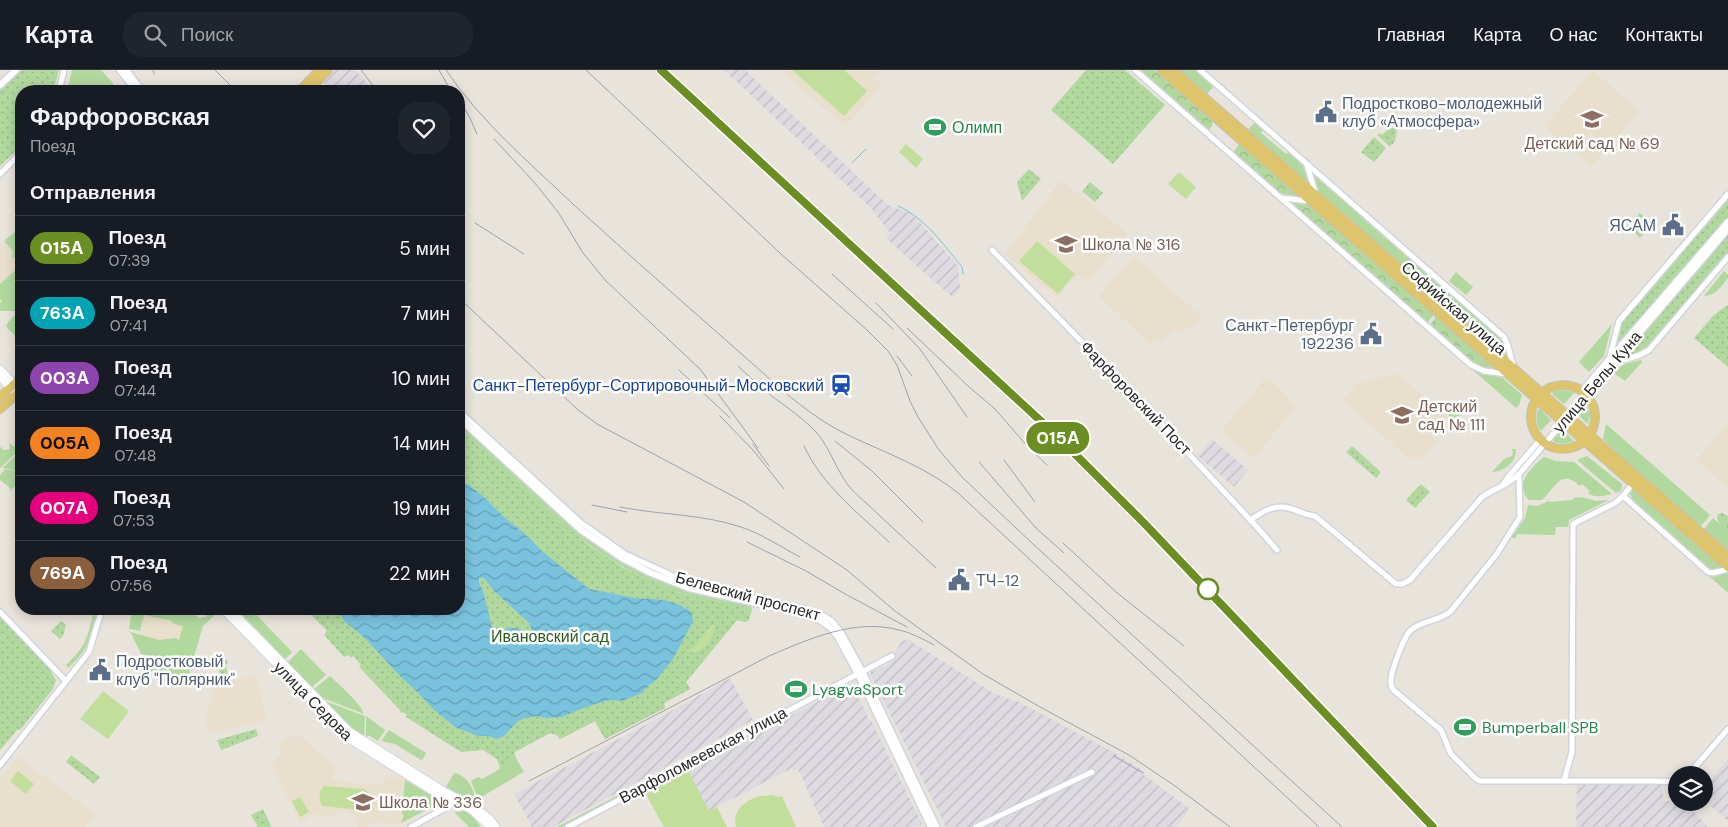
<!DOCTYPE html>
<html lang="ru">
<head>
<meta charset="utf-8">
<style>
	:root { --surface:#171b24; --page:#20242c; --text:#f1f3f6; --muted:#9ea1a6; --line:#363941 }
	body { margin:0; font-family:"DM Sans",sans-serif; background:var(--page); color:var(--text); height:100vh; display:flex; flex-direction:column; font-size:19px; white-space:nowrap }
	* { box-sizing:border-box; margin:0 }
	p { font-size:16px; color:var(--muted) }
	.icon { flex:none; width:28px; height:28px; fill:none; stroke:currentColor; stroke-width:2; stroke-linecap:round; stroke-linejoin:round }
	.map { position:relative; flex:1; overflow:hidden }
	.panel { position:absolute; left:15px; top:15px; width:450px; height:530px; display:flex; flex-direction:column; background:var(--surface); border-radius:20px; box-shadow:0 2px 12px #0003 }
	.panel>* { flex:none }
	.badge { padding:0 10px; border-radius:16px; font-size:18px; line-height:32px }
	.fabs { position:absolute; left:1668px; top:696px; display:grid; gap:10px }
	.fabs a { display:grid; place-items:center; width:45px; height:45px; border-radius:50%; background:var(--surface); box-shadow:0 2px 12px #0003; font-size:25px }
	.map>.badge { position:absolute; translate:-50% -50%; box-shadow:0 0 0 2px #fff }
	h2 { padding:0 15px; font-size:19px; line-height:45px }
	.round { display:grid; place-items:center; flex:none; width:52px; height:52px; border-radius:20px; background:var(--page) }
	.headline { display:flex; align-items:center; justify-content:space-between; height:85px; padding:0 15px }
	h1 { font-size:24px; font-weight:800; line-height:38px }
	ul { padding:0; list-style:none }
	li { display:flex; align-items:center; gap:15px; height:65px; padding:0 15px; border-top:1px solid var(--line) }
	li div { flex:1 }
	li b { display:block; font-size:19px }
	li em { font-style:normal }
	li .badge { min-width:55px; font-weight:700; text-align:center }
	header { display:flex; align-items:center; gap:30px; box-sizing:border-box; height:70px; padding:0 25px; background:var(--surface); border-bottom:1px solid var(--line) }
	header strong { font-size:24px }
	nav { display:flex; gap:28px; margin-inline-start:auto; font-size:18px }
	.search { width:350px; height:45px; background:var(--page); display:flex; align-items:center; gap:12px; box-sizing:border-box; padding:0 18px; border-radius:20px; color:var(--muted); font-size:19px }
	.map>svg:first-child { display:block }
</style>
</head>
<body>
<header>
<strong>Карта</strong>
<div class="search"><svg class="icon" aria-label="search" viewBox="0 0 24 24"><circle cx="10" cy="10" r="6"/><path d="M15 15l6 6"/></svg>Поиск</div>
<nav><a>Главная</a><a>Карта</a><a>О нас</a><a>Контакты</a></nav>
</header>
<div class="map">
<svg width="1728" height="757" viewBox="0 0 1728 757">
	<defs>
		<pattern id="industrial-furrows" width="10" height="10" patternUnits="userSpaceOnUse" patternTransform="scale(1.25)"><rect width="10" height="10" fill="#dddbe1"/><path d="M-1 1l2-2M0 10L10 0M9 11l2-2" fill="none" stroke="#bebcc1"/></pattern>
		<pattern id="forest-crowns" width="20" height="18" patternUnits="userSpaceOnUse" patternTransform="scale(1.25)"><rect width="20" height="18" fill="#b1d99e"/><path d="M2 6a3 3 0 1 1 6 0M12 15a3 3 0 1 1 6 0" fill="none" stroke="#98ba88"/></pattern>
		<pattern id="park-dots" width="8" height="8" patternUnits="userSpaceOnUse" patternTransform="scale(1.25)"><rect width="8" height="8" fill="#b1d99e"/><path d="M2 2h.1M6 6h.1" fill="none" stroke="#98ba88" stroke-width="1.8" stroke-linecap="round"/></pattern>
		<pattern id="water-waves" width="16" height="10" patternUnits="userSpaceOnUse" patternTransform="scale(1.25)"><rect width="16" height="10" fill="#7ac3de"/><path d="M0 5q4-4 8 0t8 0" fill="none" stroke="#649eb4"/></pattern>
	</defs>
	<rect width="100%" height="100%" fill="#e8e3db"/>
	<g fill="url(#industrial-furrows)">
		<polygon points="311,0 355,0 374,21 333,21"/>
		<polygon points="724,0 745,0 888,135 910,143 917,149 958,196 960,218 954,228 929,207 886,168 890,163 871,138"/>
		<polygon points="1212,369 1248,400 1234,417 1198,386"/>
		<polygon points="905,570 909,570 995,624 1019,632 1115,683 1144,701 1144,705 1190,739 1176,757 946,757 870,603 890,593 901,572"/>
		<polygon points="730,608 753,650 553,757 532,757 514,724 668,643"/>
		<polygon points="851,614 865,640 869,650 871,650 922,754 915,757 824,757 798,699 794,701 792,698 709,741 688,700"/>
		<polygon points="1728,689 1728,751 1704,730 1704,717"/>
		<polygon points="1577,714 1662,714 1663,731 1668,731 1692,740 1708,757 1576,757"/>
	</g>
	<g fill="#e8dfcc">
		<polygon points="780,0 881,0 874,8 882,16 845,57"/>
		<polygon points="1593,1 1639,41 1591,97 1544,56"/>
		<polygon points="1061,110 1128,164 1088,212 1077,204 1057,228 1005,184"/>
		<polygon points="5,171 21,182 21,196 0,217 0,174"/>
		<polygon points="1133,186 1202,247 1194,256 1177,262 1173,260 1164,269 1150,274 1099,226"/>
		<polygon points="1397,303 1453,352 1440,366 1436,364 1433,367 1437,371 1421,389 1408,388 1343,330 1356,314"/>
		<polygon points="1267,306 1296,336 1254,388 1221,362"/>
		<polygon points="1728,352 1728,418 1696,391"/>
		<polygon points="145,539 178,539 190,546 179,577 140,565 143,554 141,553"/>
		<polygon points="251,606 258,612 266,650 209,664 205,646 214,627 211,616"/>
		<polygon points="297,664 336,698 331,709 367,715 383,713 385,707 401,707 437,729 436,735 400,754 376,752 366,757 358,757 350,742 319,747 316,743 300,752 272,695 274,691 282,683 280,673"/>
		<polygon points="18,687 95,744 85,757 0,757 0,709"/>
	</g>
	<g fill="#b1d99e">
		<polygon points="72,0 101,0 113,13 114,19 111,21 67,21"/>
		<polygon points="1180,0 1196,0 1214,16 1207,24"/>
		<polygon points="1255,52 1264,59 1261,63 1286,84 1289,82 1302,94 1308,109 1307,111 1248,60"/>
		<polygon points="1313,105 1315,105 1452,224 1445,232 1319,122"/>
		<polygon points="21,157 21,190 15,187 12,188 13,181 4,171 8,170 5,170"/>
		<polygon points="21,195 21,216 17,219 20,223 21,222 21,235 15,241 0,241 0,233 2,231 0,229 0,214"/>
		<path d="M 1724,201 L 1728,205 L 1728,208 C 1721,217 1715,226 1704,226 Z"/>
		<polygon points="1456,202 1473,217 1466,225 1449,211"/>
		<polygon points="1454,226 1501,267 1505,275 1505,283 1502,283 1448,234"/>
		<polygon points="21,239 21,263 17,265 19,269 9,260 6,256 8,252"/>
		<polygon points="1612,254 1604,286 1589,302 1579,292"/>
		<polygon points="1641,290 1642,292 1625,311 1615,304 1615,300 1625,294"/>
		<polygon points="1473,300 1503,308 1522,325 1519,335 1516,338"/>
		<polygon points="1562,320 1575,322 1564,334 1552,324 1554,321"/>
		<polygon points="1585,334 1586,334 1590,344 1588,354 1577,344"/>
		<path d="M 1539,338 L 1551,350 L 1541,361 C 1536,355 1535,345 1539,338 Z"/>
		<path d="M 459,352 L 571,456 L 609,484 L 670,515 L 701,525 L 751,536 L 752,540 C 738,539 724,534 710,531 C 603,508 536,429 459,359 Z"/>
		<polygon points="1606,354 1710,445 1701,456 1633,398 1603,369"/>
		<polygon points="1561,361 1564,361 1574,371 1565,374 1554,372 1553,370"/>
		<polygon points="9,373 19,380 0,398 0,378 5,374 2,376 3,380 10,379"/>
		<path d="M 1512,379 L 1516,379 C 1516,393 1505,401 1492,402 L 1504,389 L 1512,386 L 1513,383 Z"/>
		<polygon points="20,382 21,401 2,398"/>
		<polygon points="1587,386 1622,414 1621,421 1616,423 1577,390"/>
		<path d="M 1544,387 L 1556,391 L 1574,392 L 1612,424 C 1604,426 1594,428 1588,423 L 1590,421 L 1582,414 L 1580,416 C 1561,398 1555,418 1542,430 L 1529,430 C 1514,414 1530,400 1541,389 Z"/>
		<polygon points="5,399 21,402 21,410 10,421 10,418 0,410 0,405"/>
		<polygon points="1633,420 1721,497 1722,498 1710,500 1633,432 1630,424 1631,421"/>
		<polygon points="1582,427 1596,431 1609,430 1569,450 1568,457 1556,457 1555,465 1517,464 1516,468 1511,468 1525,448 1528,435 1538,436 1548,431 1550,432 1573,430 1573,428"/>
		<polygon points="1713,448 1728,460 1728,480 1704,459"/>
		<polygon points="1725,503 1728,503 1728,523 1709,506"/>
		<polygon points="130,539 188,539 199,548 205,547 213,540 217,543 203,556 186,614 149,601 142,586 154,591 156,586 152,585 151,587 141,584 131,563 127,561 159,570 175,568 179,570 183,556 172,553 172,551 144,545 140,561 129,559 131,545 128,544"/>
		<polygon points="246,539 251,539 292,582 285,589 241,543"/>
		<path d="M 93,545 L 96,546 C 89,572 89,579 68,598 L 66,595 C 86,576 86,571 93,545 Z"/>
		<polygon points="750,549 746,552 737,550 686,612 690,619 664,633 665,638 605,669 595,651 560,669 557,665 550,663 513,683 524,702 520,704 478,729 471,711 478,707 482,709 500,699 498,690 508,681 728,550"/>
		<polygon points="301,579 326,605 312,617 288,592"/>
		<path d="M 330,606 C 339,615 360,632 364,644 L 323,628 L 314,619 Z"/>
		<polygon points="325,631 365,646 364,667 355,661"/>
		<polygon points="366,646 385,660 378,671 368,665 366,667"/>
		<polygon points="389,660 426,683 423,689 421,690 395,674 381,671"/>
		<path d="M 454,703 C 467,705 474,719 476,731 L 474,732 L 446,717 Z"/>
		<polygon points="405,710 437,729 436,735 401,753 404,745 402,744"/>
		<polygon points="630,719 632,721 562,757 557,757"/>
		<polygon points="465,741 471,745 481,757 469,757 454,742"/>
	</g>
	<g fill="url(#forest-crowns)">
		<polygon points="1138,0 1154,0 1213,52 1212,53 1213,55 1208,61"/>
		<polygon points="1239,74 1298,126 1298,127 1279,123 1233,83"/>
		<polygon points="1291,131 1309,135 1434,245 1427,253 1290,133"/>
		<polygon points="1436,247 1492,296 1492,299 1481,297 1473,293 1430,255"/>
		<polygon points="1723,443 1728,446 1728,468 1725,464 1726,460 1722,457 1717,449 1718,444"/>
	</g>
	<g fill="url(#park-dots)">
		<polygon points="21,0 59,0 53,21 21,21 21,76 0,96 0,20"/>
		<polygon points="1086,0 1125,0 1165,35 1113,94 1051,40"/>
		<polygon points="1390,58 1394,58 1397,60 1395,71 1390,77 1377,65 1380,63 1382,65"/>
		<polygon points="1374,67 1386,78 1374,92 1361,82"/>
		<polygon points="1029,99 1041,109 1022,131 1017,112"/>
		<polygon points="1090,112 1103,123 1095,132 1082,121"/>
		<polygon points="1728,130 1728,147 1619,274 1617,262 1623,250"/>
		<polygon points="1640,143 1652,154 1640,168 1628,156"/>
		<polygon points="1728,164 1728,183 1647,277 1638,283 1629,285 1626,281"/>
		<polygon points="1727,235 1728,236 1728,297 1694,268 1713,246"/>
		<polygon points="1457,330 1467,339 1455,351 1446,343"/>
		<polygon points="459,359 562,453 590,476 622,497 642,507 680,523 752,540 749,550 746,552 737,550 686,612 690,619 664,633 665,638 605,669 595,651 560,669 557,665 550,663 514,682 516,688 500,696 497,689 483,680 461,682 406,647 407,645 403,642 401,643 400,640 359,597 361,595 353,586 351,588 348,585 344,587 324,565 327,561 305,539 459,539"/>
		<polygon points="1352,376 1381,402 1376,408 1346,382"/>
		<polygon points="1421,414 1430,422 1415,438 1406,430"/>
		<polygon points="0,545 52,601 51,602 56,610 53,619 20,660 18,659 0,680"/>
		<polygon points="61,551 66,555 63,566 60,569 51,561"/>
		<polygon points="217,583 229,592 225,595 229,606 221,608 218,596 212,592"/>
		<polygon points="256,659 258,666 221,680 217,670"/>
		<polygon points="71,685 100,707 94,714 66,692"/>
		<polygon points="263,739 271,756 270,757 258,757 251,745"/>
	</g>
	<g fill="#c1df9b">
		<polygon points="792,0 844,0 867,21 844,46"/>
		<polygon points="906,74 923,89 916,98 899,82"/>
		<polygon points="1179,102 1196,117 1186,129 1168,114"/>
		<polygon points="1037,171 1075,204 1058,224 1019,191"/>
		<path d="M 715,554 C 715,567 706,577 695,583 L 686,581 L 693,578 L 711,556 Z"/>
		<polygon points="103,621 129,641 108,669 80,649"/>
		<polygon points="688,700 709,741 717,737 727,757 664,757 645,723"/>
		<polygon points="18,701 34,714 26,724 10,711"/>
		<path d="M 324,716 L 365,719 L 368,723 L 366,737 L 362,740 L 322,736 C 318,730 319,720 324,716 Z"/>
		<path d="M 761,726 L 772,725 L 779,727 L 782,726 L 796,757 L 736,757 C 732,740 746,729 761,726 Z"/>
		<polygon points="300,727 309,742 300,747 292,731"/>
	</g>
	<path fill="url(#water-waves)" fill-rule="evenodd" d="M 459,410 L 469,415 L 483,426 L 504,447 L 524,463 L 542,481 L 589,519 L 635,528 L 665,530 L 682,536 L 691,542 L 693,550 L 691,555 L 673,589 L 656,610 L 649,615 L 640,624 L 622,631 L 611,630 L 601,632 L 578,640 L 562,647 L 546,648 L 537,646 L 525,648 L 518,651 L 505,665 L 497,669 L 489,666 L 478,666 L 455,657 L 433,639 L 417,622 L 398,604 L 362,565 L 345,552 L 342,547 L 331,539 L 459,539 ZM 479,507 L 484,508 L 494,521 L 529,553 L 532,560 L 529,562 C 523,560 518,558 512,558 C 504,558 500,564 492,557 L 483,521 L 479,513 Z"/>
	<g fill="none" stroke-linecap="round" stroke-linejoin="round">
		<g stroke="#7ac3de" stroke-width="1">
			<polyline points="852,93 866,79"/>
			<path d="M 898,136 C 925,148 943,174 962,197 L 963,204"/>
		</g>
		<g stroke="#d1d3df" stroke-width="8">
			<g id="minor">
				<polyline points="1135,0 1471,295 1484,301 1507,304"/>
				<polyline points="1200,0 1504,267 1507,273 1514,298"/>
				<polyline points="59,21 64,0"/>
				<polyline points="1307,95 1316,125"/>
				<polyline points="0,104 21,83"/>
				<polyline points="1281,128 1309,131"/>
				<polyline points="992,180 1134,325 1255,455 1277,480"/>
				<polyline points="1609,290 1619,251 1728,124"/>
				<polyline points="1614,293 1640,285 1649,280 1728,187"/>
				<polyline points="459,341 580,452 625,484 682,510 711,519 801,538 822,545 832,551 841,562 863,602 937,757"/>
				<path d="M 1519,404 L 1520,447 L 1496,485 L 1450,542 C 1438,551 1422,551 1411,560 C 1404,566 1389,605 1391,614 C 1391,618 1394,621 1397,623 L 1441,660 L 1451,684 L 1476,709 L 1480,711 L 1653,711 L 1676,712"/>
				<polyline points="1633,413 1623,426 1708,502 1713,503 1728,499"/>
				<polyline points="1502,416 1509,406 1540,370"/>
				<path d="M 1250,450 C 1264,441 1276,433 1292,439 C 1303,442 1303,445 1315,446 L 1396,514 L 1402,514 L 1410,510 L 1482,427 C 1496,417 1506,417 1519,404 L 1587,324"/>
				<polyline points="0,542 66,611"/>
				<polyline points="0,695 89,582 102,539"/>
				<polyline points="1688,705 1728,659"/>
				<polyline points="1564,711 1572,682 1573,454 1615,433 1623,426"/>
				<polyline points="411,757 458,731"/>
				<polyline points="568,757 892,586"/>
				<polyline points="976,757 1092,702"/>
			</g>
		</g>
		<g stroke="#d1d3df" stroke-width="9">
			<g id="tertiary">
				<polyline points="120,0 137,21"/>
				<polyline points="126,0 142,21"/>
				<polyline points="0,15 16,0"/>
				<polyline points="1583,320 1728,152"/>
				<polyline points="1587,324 1728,159"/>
				<polyline points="459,348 581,460 622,488 651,503 689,518 787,540 820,550 831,558 838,567 858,604 931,757"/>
			</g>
		</g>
		<g stroke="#d1d3df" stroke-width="9">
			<g id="secondary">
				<polyline points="0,299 21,321"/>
				<polyline points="0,307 21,329"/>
				<polyline points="223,539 349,669 439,725 470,739 490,757"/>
				<polyline points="230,539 349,661 442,720 461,730"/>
				<polyline points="475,737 490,749 496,757"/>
			</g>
		</g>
		<g stroke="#c3c3c3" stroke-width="10">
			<g id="primary">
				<polyline points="1161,0 1728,497"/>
				<polyline points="1173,0 1728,486"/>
				<polyline points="299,21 320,0"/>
				<polyline points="308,21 328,0"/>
				<circle cx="1563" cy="347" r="32"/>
				<polyline points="0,327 21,308"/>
				<polyline points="0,339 21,320"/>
			</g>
		</g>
		<use href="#minor" stroke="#fff" stroke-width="5"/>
		<use href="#tertiary" stroke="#fff" stroke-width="6"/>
		<use href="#secondary" stroke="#fff" stroke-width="7"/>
		<use href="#primary" stroke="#dec46a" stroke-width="8"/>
		<g stroke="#9fa1b0" stroke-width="1">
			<polyline points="153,0 154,4"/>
			<polyline points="215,0 236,21"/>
			<polyline points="361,0 377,21"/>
			<polyline points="439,0 451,21"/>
			<path d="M 446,0 C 481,52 529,92 574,135 C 644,199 716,261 788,325 C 804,338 820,350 838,360 C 879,381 922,394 958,423 L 1319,757"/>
			<polyline points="586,0 781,184 867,260 888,281 897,295 910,331 918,347 939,380 962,407 1033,474 1342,757"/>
			<polyline points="657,0 1054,369 1141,454 1429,757"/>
			<polyline points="459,29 470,48 477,64"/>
			<polyline points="494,69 534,112 558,142 583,183 606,211 700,299 758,378"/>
			<polyline points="475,153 524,184"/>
			<polyline points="832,204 893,259"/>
			<polyline points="459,228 577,339 597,354 744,432 847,500 895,541 983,604 1040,637 1129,685 1175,716 1230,757"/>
			<polyline points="876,233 920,279 967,347"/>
			<polyline points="907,258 968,316 995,339 1028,377 1047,395"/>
			<polyline points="897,286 912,306"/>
			<path d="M 738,296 C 750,307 760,317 773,327 C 788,338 804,349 817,363 C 831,380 837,402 851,419 L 936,498"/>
			<polyline points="679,300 730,348"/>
			<polyline points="720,346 753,380 784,419"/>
			<polyline points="835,371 872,401 923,452"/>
			<polyline points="753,374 769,396"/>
			<path d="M 804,376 C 822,415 858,443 889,472"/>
			<polyline points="1004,390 1035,432"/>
			<polyline points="979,392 1036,458 1064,483"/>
			<polyline points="592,435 627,442"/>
			<path d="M 620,437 C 660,445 702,444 741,457 C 762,464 781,477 800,487"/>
			<polyline points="747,472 806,501 847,525 907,557"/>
			<polyline points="1063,473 1116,522 1184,576"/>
			<polyline points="1114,686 1143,703"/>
			<path d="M 529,711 L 769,586 C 809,569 855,548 899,560 C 912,563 923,569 934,575"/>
		</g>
	</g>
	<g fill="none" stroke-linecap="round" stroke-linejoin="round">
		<g stroke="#fff" stroke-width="11">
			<polyline id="line" points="661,0 1057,366 1143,452 1433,757"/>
		</g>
		<use href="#line" stroke="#6b8e23" stroke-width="8"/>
	</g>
	<defs>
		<g id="civic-bare" transform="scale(1.725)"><path d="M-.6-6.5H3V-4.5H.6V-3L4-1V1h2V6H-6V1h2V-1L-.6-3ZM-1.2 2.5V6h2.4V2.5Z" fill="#5c6f8a" stroke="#fff" stroke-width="2.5" paint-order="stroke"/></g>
		<g id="school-bare" transform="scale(1.725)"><path d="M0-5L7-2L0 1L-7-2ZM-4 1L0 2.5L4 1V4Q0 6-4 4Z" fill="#8d6e63" stroke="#fff" stroke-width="2.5" paint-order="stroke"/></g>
		<g id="stadium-bare" transform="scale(1.725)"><path d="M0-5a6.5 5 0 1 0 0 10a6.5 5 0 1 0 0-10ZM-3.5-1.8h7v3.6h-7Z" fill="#2e9e5b" stroke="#fff" stroke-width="2.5" paint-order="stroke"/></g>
		<g id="station-bare" transform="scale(1.725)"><path d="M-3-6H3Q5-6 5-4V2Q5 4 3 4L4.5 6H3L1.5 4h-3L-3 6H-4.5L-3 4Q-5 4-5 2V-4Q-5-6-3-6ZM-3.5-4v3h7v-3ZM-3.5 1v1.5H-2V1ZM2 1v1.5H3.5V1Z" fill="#1a4fb4" stroke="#fff" stroke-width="2.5" paint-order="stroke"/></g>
	</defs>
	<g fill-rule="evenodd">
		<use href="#civic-bare" x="1326" y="42"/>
		<use href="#school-bare" x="1592" y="49"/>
		<use href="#stadium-bare" x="935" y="57"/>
		<use href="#civic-bare" x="1673" y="155"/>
		<use href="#school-bare" x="1066" y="174"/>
		<use href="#civic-bare" x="1371" y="264"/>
		<use href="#station-bare" x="841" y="315"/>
		<use href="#school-bare" x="1402" y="345"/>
		<use href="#civic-bare" x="959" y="510"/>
		<use href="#civic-bare" x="100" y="600"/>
		<use href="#stadium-bare" x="796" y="619"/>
		<use href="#stadium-bare" x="1465" y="657"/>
		<use href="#school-bare" x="363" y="732"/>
	</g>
	<circle fill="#fff" stroke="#6b8e23" stroke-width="2.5" cx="1208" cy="519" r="10"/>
	<g text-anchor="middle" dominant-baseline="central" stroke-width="5" stroke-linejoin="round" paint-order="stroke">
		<g font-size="16" fill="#4e5e75" stroke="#fff" text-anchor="start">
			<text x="1342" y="33">Подростково-молодежный<tspan x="1342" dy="18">клуб «Атмосфера»</tspan></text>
			<text x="1656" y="155" text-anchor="end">ЯСАМ</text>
			<text x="1354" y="255" text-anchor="end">Санкт-Петербург<tspan x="1354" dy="18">192236</tspan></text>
			<text x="976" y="510">ТЧ-12</text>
			<text x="116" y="591">Подростковый<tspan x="116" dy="18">клуб "Полярник"</tspan></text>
		</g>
		<g font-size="16" fill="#27864d" stroke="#fff" text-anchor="start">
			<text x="952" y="57">Олимп</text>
			<text x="812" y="619">LyagvaSport</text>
			<text x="1482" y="657">Bumperball SPB</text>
		</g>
		<g font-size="16" fill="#785e54" stroke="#fff" text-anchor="start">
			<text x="1592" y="73" text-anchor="middle">Детский сад № 69</text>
			<text x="1082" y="174">Школа № 316</text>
			<text x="1418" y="336">Детский<tspan x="1418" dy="18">сад № 111</tspan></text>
			<text x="379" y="732">Школа № 336</text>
		</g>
		<g font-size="16" fill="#282828" stroke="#fff">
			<text transform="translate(1454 238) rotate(41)">Софийская улица</text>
			<text transform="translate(1597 312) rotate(-50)">улица Белы Куна</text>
			<text transform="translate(1136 328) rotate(46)">Фарфоровский Пост</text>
			<text transform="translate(748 526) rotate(15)">Белевский проспект</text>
			<text transform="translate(313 631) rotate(45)">улица Седова</text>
			<text transform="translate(703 685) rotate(-28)">Варфоломеевская улица</text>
		</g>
		<g font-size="16" fill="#164399" stroke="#fff" text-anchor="end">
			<text x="824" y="315">Санкт-Петербург-Сортировочный-Московский</text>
		</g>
		<g font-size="16" fill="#2d5b22" stroke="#fff">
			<text x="550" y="566">Ивановский сад</text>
		</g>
	</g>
</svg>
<div class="fabs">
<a><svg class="icon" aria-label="layers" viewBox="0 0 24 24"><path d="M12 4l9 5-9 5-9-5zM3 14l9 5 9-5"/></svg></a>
</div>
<b class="badge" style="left:1058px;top:368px;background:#6b8e23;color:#fff">015А</b>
<section class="panel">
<div class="headline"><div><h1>Фарфоровская</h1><p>Поезд</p></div><a class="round"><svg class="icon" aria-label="heart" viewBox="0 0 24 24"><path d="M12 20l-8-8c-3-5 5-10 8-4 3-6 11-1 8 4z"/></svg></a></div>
<h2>Отправления</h2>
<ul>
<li><span class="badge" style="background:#6b8e23;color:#fff">015А</span><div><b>Поезд</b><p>07:39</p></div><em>5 мин</em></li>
<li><span class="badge" style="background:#00a3b4;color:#fff">763А</span><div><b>Поезд</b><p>07:41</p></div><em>7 мин</em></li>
<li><span class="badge" style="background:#8e44ad;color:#fff">003А</span><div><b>Поезд</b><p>07:44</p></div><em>10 мин</em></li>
<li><span class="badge" style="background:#f58220;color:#111">005А</span><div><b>Поезд</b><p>07:48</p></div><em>14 мин</em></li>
<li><span class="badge" style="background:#e6007e;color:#fff">007А</span><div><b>Поезд</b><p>07:53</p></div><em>19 мин</em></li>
<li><span class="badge" style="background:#8b5e3c;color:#fff">769А</span><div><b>Поезд</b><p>07:56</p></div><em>22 мин</em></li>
</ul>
</section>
</div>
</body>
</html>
